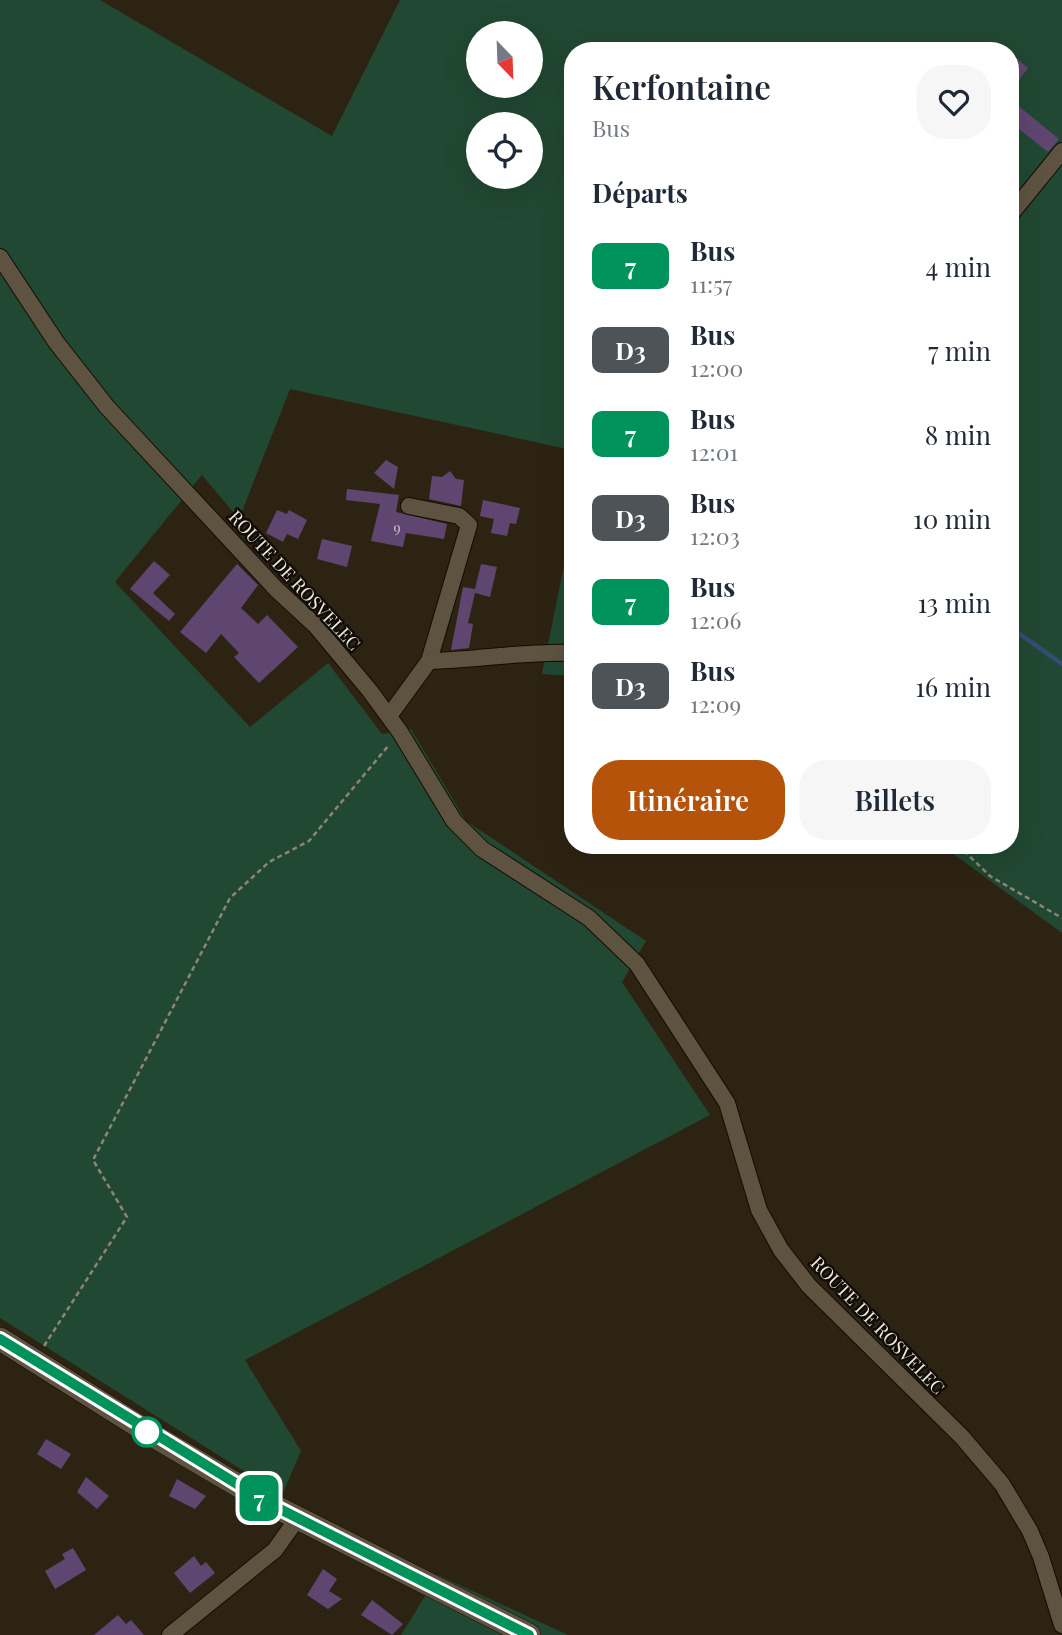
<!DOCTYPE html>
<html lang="fr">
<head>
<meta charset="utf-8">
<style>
	:root { --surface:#fff; --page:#f6f6f7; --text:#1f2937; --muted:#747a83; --accent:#b45309 }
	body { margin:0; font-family:"Playfair Display",serif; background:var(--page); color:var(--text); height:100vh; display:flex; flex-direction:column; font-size:26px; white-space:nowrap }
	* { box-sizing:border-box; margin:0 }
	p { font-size:23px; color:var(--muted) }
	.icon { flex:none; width:38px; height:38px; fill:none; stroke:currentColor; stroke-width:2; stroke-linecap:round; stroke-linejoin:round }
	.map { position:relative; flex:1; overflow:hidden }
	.side { position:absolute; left:564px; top:42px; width:455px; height:812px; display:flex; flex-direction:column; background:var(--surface); border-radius:28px; box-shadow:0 7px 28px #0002 }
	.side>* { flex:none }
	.badge { padding:0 14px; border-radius:10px; font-size:24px; line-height:46px }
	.needle { width:46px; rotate:157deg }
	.fabs { position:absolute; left:466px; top:21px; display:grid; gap:14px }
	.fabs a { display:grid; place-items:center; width:77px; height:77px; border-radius:50%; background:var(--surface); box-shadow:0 7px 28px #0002; font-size:35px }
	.map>.badge { position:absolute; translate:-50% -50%; box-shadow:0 0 0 4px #fff }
	h2 { padding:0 28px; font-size:26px; line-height:63px }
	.round { display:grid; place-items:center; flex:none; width:74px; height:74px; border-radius:28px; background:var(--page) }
	.head { display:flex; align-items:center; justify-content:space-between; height:119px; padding:0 28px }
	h1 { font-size:33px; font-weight:600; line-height:52px }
	.cta { display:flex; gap:14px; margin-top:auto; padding:14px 28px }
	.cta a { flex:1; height:80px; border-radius:28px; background:var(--accent); color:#fff; font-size:28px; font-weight:600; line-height:80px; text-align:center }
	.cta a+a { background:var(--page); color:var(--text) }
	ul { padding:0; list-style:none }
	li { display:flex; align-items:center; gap:21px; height:84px; padding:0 28px }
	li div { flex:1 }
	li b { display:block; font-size:26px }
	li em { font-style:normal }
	li .badge { min-width:77px; font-weight:700; text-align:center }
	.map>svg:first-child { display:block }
</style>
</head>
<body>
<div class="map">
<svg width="1062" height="1635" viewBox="0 0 1062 1635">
	<rect width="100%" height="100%" fill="#2d2312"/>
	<g fill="#214832" fill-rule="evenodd">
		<path d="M 0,0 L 100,0 L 332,136 L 400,0 L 1062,0 L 1062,933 L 941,845 L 1010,845 L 1010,51 L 572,51 L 572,450 L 290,389 L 239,519 L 202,475 L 115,582 L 250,727 L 328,663 L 382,734 L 411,729 L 466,821 L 646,941 L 622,982 L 710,1115 L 245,1360 L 301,1451 L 282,1495 L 0,1318 ZM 478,33 L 530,33 L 530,86 L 478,86 ZM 478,124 L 530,124 L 530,177 L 478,177 Z"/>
		<polygon points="572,525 572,676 542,674"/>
		<polygon points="438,1575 568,1635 401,1635"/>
	</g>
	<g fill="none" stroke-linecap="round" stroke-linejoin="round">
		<polyline stroke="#354c75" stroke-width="4.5" points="1010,627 1062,664"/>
	</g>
	<g fill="#5f4671">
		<polygon points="1010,53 1028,68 1010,92"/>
		<polygon points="1010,99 1059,139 1048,152 1010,122"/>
		<polygon points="386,460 398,467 394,489 374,473"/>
		<polygon points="450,471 456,479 464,480 461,506 429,499 432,476 442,477"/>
		<polygon points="347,489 399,495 396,512 447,524 444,539 406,533 403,547 371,541 380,504 346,500"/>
		<polygon points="483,500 520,508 516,524 510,523 507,536 491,533 494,519 480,516"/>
		<polygon points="277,510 287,514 289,510 307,520 298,539 287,534 283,542 266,533"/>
		<polygon points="322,539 352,546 347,567 317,559"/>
		<polygon points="154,561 170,575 153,593 175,614 169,621 130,589"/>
		<polygon points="237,564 258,585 241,608 258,624 267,615 298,647 259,683 234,657 239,653 221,634 206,653 180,632"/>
		<polygon points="481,564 497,567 490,597 475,593 468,623 473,624 469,648 451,650 463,587 475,589"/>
		<polygon points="46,1439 71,1454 61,1469 37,1454"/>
		<polygon points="86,1477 109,1496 97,1509 77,1492"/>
		<polygon points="177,1479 206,1496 195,1509 169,1496"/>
		<polygon points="73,1548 86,1570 55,1589 45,1571 65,1559 62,1554"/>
		<polygon points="194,1556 201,1566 206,1562 215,1573 190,1593 174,1573"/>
		<polygon points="323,1569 337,1579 329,1591 342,1599 328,1609 307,1595"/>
		<polygon points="372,1600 403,1624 392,1635 361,1615"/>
		<polygon points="118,1615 126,1624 131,1620 144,1635 94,1635"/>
	</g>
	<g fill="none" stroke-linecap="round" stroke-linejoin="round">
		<g stroke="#150c01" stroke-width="18">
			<g id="street">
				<polyline points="1010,215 1062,151"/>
				<polyline points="0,257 56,342 107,407 276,589 315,625 370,691 400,732 454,821 482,849 589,918 637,964 727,1103 759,1210 781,1250 809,1286 962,1437 1002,1484 1030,1531 1041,1557 1062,1625"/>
				<path d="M 429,661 C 477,660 525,651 572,653"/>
				<polyline points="389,716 429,661 469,525 459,516 409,506"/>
				<polyline points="170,1635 275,1550 297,1519"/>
			</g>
		</g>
		<g stroke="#150c01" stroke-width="24">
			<polyline id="secondary" points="0,1339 159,1439 268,1503 529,1635"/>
		</g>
		<g stroke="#8d8577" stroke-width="2.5" stroke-dasharray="5 3.5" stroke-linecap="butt">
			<polyline points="958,845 990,876 1062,918"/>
			<polyline points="44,1346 127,1217 93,1160 230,898 269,862 309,841 389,745"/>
		</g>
		<use href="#street" stroke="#5e5341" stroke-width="16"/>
		<use href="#secondary" stroke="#5e5341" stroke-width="23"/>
	</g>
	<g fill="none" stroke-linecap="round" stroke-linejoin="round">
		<g stroke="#fff" stroke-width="16">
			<polyline id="line" points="0,1339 268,1503 529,1635"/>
		</g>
		<use href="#line" stroke="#00925b" stroke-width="10"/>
	</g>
	<circle fill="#fff" stroke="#00925b" stroke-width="3.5" cx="147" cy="1432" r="14"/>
	<g text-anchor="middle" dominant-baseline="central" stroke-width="5" stroke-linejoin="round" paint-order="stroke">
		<g font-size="14" fill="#cac0c2">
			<text x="397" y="527">9</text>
		</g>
		<g font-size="18" fill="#eee8dd" stroke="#110d06">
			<text transform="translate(295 580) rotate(47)">ROUTE DE ROSVELEC</text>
			<text transform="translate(878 1325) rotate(46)">ROUTE DE ROSVELEC</text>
		</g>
	</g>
</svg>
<div class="fabs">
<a><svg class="needle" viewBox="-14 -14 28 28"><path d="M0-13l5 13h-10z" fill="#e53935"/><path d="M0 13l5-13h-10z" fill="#747a83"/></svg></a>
<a><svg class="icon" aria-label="locate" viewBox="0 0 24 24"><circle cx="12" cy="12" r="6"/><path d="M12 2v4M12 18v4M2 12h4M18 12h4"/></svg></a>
</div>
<b class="badge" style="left:259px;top:1498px;background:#00925b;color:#fff">7</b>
<section class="side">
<div class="head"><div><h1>Kerfontaine</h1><p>Bus</p></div><a class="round"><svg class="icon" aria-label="heart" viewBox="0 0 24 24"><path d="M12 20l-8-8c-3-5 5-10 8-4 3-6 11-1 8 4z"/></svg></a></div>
<h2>Départs</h2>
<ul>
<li><span class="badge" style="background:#00925b;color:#fff">7</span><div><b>Bus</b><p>11:57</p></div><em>4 min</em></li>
<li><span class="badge" style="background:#4d5357;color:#fff">D3</span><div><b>Bus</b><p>12:00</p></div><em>7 min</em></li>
<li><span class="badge" style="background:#00925b;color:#fff">7</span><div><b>Bus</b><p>12:01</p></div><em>8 min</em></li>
<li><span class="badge" style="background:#4d5357;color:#fff">D3</span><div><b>Bus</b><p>12:03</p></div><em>10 min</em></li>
<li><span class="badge" style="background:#00925b;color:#fff">7</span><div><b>Bus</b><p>12:06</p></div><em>13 min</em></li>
<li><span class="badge" style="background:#4d5357;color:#fff">D3</span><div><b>Bus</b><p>12:09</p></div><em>16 min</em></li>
</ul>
<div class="cta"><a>Itinéraire</a><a>Billets</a></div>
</section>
</div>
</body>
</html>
